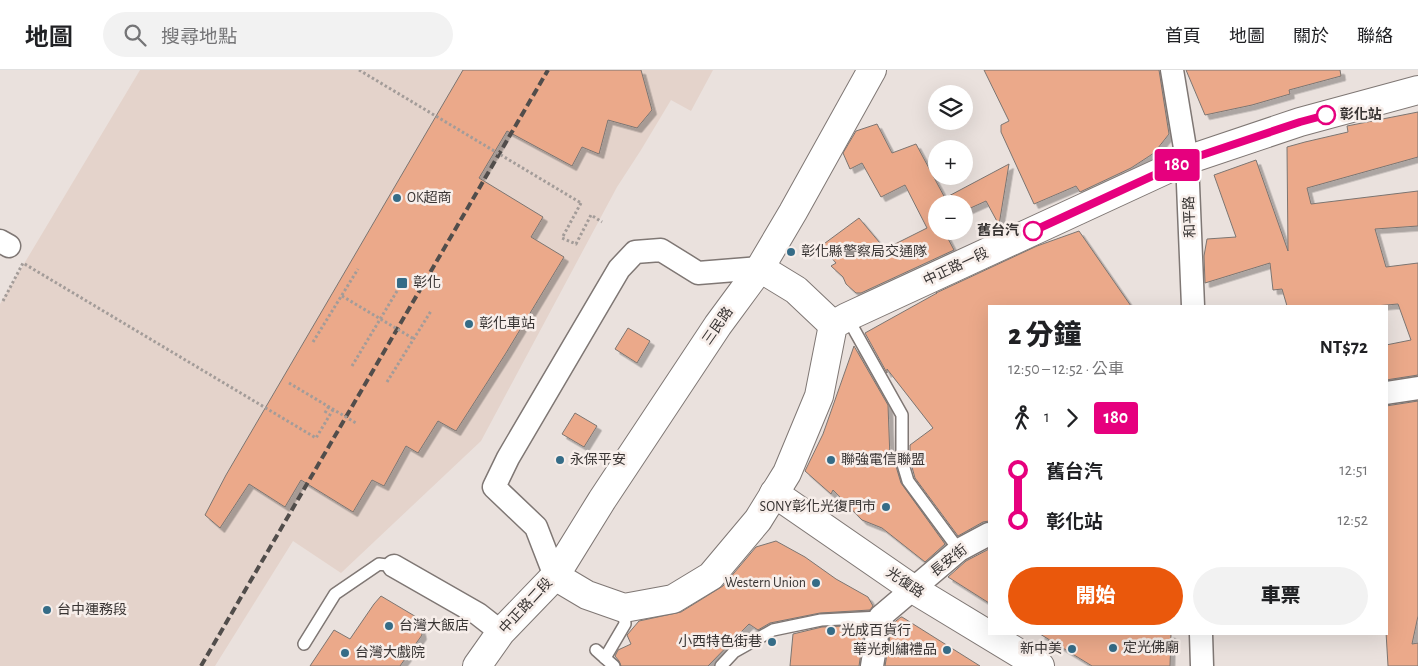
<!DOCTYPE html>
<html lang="zh-TW">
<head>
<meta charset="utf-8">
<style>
	:root { --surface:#fff; --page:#f2f2f2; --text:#202124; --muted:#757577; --line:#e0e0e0; --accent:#ea580c }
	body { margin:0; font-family:"Alegreya Sans","Noto Sans TC",sans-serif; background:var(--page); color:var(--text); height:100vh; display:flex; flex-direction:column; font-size:19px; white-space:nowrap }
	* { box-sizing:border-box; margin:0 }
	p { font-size:16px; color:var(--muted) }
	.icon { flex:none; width:28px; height:28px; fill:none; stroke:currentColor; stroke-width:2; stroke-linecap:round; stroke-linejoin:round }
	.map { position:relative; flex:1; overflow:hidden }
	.side { position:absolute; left:988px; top:235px; width:400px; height:330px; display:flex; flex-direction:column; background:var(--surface); border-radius:0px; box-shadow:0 5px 20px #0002 }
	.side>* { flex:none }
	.badge { padding:0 10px; border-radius:4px; font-size:18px; line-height:32px }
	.fabs { position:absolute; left:928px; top:15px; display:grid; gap:10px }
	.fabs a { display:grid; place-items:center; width:45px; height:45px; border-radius:50%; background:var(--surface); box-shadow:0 5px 20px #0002; font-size:25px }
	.map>.badge { position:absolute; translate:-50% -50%; box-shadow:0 0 0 2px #fff }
	.legs { display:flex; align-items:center; gap:8px; height:55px; padding:0 20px; font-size:16px }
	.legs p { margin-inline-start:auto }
	.summary { display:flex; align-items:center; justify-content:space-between; height:85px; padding:0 20px }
	h1 { font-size:28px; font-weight:800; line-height:38px }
	.cta { display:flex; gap:10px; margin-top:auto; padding:10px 20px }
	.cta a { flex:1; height:58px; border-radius:30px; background:var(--accent); color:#fff; font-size:20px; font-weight:800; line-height:58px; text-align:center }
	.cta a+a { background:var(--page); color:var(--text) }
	ul { padding:0 20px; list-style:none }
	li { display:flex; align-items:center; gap:18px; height:50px; font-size:19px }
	li i { display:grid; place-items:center; width:8px; height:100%; margin:0 6px; background:currentColor }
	li i::after { content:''; width:12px; height:12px; margin:-6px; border:4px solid; border-radius:50%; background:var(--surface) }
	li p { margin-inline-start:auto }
	li:first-child i { background:linear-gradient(#0000 50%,currentColor 0) }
	li:last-child i { background:linear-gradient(currentColor 50%,#0000 0) }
	header { display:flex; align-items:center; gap:30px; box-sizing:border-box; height:70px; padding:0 25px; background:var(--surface); border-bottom:1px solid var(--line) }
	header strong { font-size:24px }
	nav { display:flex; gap:28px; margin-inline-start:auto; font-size:18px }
	.search { width:350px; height:45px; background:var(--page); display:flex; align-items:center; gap:12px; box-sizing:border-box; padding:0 18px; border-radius:28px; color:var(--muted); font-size:19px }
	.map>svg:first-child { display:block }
</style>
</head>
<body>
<header>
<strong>地圖</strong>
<div class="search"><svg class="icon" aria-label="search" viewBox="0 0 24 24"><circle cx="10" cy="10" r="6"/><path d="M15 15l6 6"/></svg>搜尋地點</div>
<nav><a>首頁</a><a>地圖</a><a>關於</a><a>聯絡</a></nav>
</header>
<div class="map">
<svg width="1418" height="596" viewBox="0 0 1418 596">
	<defs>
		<filter id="shadow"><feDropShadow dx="4.5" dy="4.5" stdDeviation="0" flood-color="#0004"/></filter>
	</defs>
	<rect width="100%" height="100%" fill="#eae1dd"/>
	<polygon fill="#e4d3cb" points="140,0 713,0 691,41 671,30 641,80 617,117 481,371 341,503 293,471 215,596 0,596 0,234"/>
	<g fill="#eba98a" stroke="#7c7571" filter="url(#shadow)">
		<polygon points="463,0 641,0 652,40 637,58 608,50 599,84 582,77 572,96 507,61 479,108 543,147 531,167 564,187 506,283 456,361 438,351 418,383 406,376 384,416 372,410 353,442 301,410 285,437 249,414 220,458 205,445 226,405"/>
		<polygon points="984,0 1159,0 1169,64 1154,83 1131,98 1080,122 1076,116 1034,134 1001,62 1001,55 1009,51"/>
		<polygon points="1186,0 1340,0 1341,6 1289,20 1290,24 1252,35 1205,45"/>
		<polygon points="1418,42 1418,87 1307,118 1311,134 1418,121 1418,156 1375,159 1386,197 1418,193 1418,305 1386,310 1386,275 1411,270 1398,234 1375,236 1287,236 1282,219 1273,220 1270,193 1205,213 1204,186 1207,169 1236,167 1214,105 1256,90 1288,181 1287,77 1305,72 1348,62 1347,56"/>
		<polygon points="877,54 892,83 916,74 945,128 1009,94 999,155 986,131 964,141 964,134 936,134 936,161 944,161 954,180 861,223 856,223 846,214 843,207 831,196 836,193 821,176 859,148 885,179 927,158 905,115 881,127 862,93 850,99 843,83 856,61"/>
		<polygon points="1079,161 1131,236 989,236 989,451 983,452 958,466 915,408 910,390 910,375 933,358 887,299 887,303 865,263 937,223 936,223 1037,176"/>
		<polygon points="628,258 650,271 637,293 615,279"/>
		<polygon points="854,276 888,335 890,389 894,386 895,393 901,413 945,474 925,492 882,458 862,450 833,420 831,424 805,401 823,364"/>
		<polygon points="1418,331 1418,546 1412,574 1418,573 1418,596 1388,596 1386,562 1386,336"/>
		<polygon points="575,343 597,356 584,377 562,364"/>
		<polygon points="776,471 805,487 836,509 868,527 873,536 870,540 820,543 770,553 758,560 749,554 708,596 621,596 619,591 615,586 618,580 631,574 627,565 639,551 681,542 723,516 756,477"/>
		<polygon points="989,479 989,533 948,507 966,491"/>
		<polygon points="381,526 418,548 422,565 400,596 310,596 334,560 350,569 374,534"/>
		<polygon points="901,547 902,547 980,596 885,596 892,554"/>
		<polygon points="865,555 859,596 790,596 793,564 822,557"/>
		<polygon points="1040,564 1171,564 1170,596 1092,596"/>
	</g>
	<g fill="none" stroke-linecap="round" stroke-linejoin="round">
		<g stroke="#7f7774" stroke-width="14">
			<g id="lane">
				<polyline points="847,247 902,345 902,391 908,411 959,480"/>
				<polyline points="304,574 335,524 379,494 394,496"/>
				<polyline points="596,580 614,596"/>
				<polyline points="605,588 625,554 624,538"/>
				<polyline points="721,596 734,582 773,560 821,550 880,547"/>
			</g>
		</g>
		<g stroke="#7f7774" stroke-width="25">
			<g id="street">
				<polyline points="1172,0 1187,90 1193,236"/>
				<polyline points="0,171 9,176"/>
				<polyline points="1386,323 1418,318"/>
				<polyline points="394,496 478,544 501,562"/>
				<polyline points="555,506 536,457 494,417 508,388 619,199 635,182 661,180 698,203 760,198"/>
				<polyline points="1201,564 1202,596"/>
				<polyline points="872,596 880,547 959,480 989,464"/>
			</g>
		</g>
		<g stroke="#7f7774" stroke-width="30">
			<g id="secondary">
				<polyline points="760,198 796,220 833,255"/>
				<polyline points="774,423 913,519 1040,596"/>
				<polyline points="555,506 587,525 624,538 673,529 711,506 758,450 787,403 819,326 833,255 847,247 1187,90 1300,52 1418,20"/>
				<polyline points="477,596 501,562 555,506 602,430 718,255 760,198 793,142 872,0"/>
			</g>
		</g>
		<g stroke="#a39c99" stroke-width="3" stroke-dasharray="2.5 2.5" stroke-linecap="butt">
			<polyline points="581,133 562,168 576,174 591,145 602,152"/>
			<polyline points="3,231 23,193 316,368 334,338"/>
			<polyline points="313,272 358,199"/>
			<polyline points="352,296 400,216"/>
			<polyline points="387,312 431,241"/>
			<polyline points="325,343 329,336"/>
		</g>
		<use href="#lane" stroke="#fff" stroke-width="11"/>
		<use href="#street" stroke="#fff" stroke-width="22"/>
		<use href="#secondary" stroke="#fff" stroke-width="28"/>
		<polyline stroke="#514d4b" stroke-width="4" stroke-dasharray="8 4" stroke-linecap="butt" points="201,596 548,0"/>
		<g stroke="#a39c99" stroke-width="3" stroke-dasharray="2.5 2.5" stroke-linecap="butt">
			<polyline points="359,0 581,133"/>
			<polyline points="342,226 414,269"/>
			<polyline points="289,313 356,353"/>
		</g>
	</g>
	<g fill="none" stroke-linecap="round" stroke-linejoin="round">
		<g stroke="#fff" stroke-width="11">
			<polyline id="line-1" points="1033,161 1187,90 1300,52 1326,45"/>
		</g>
		<use href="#line-1" stroke="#e6007e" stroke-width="8"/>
	</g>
	<g fill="#fff" stroke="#e6007e" stroke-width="2.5">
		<circle cx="1326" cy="45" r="9"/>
		<circle cx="1033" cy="161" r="9"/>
	</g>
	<g fill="#356c87" stroke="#f7eeea" stroke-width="2">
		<circle cx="397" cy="128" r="5"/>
		<circle cx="791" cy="182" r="5"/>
		<rect x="396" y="207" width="12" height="12" rx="2.5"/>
		<circle cx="469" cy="254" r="5"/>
		<circle cx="560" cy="390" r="5"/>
		<circle cx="831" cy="390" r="5"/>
		<circle cx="886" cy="437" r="5"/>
		<circle cx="816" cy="513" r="5"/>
		<circle cx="47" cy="540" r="5"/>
		<circle cx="389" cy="556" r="5"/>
		<circle cx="831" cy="561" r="5"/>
		<circle cx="772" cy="572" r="5"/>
		<circle cx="1113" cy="578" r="5"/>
		<circle cx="1072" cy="579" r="5"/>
		<circle cx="947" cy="580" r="5"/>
		<circle cx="345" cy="583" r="5"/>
	</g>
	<g text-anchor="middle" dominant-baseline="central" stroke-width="5" stroke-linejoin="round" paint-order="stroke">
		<g font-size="14" font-weight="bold" fill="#383433" stroke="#f7eeea" text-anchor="start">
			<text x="1340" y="45">彰化站</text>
			<text x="1019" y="161" text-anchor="end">舊台汽</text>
		</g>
		<g font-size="14" fill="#383433" stroke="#f7eeea" text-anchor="start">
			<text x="407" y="128">OK超商</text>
			<text x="801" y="182">彰化縣警察局交通隊</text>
			<text x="413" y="213">彰化</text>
			<text x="479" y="254">彰化車站</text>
			<text x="570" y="390">永保平安</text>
			<text x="841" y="390">聯強電信聯盟</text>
			<text x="876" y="437" text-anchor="end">SONY彰化光復門市</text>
			<text x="806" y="513" text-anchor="end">Western Union</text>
			<text x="57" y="540">台中運務段</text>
			<text x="399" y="556">台灣大飯店</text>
			<text x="841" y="561">光成百貨行</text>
			<text x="762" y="572" text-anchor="end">小西特色街巷</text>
			<text x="1123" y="578">定光佛廟</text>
			<text x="1062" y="579" text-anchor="end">新中美</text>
			<text x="937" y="580" text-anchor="end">華光刺繡禮品</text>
			<text x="355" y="583">台灣大戲院</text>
		</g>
		<g font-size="14" fill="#383433" stroke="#f7eeea">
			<text transform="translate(1190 147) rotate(-92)">和平路</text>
			<text transform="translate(956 197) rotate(-25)">中正路一段</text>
			<text transform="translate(718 256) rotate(-55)">三民路</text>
			<text transform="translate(949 491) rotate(-38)">長安街</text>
			<text transform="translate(905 513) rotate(34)">光復路</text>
			<text transform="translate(526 536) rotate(-47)">中正路二段</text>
		</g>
	</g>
</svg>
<div class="fabs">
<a><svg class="icon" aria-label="layers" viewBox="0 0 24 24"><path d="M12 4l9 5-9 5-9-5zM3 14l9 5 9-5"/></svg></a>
<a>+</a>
<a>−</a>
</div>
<b class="badge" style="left:1177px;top:95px;background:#e6007e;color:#fff">180</b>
<section class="side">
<div class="summary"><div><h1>2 分鐘</h1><p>12:50 – 12:52 · 公車</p></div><b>NT$72</b></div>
<div class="legs"><svg class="icon" aria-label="walk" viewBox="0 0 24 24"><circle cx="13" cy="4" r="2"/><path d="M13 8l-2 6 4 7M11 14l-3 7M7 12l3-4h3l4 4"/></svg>1<svg class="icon" aria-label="forward" viewBox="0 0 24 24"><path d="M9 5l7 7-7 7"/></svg><b class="badge" style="background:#e6007e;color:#fff">180</b></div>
<ul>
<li><i style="color:#e6007e"></i><b>舊台汽</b><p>12:51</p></li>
<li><i style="color:#e6007e"></i><b>彰化站</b><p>12:52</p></li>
</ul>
<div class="cta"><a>開始</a><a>車票</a></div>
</section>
</div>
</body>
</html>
